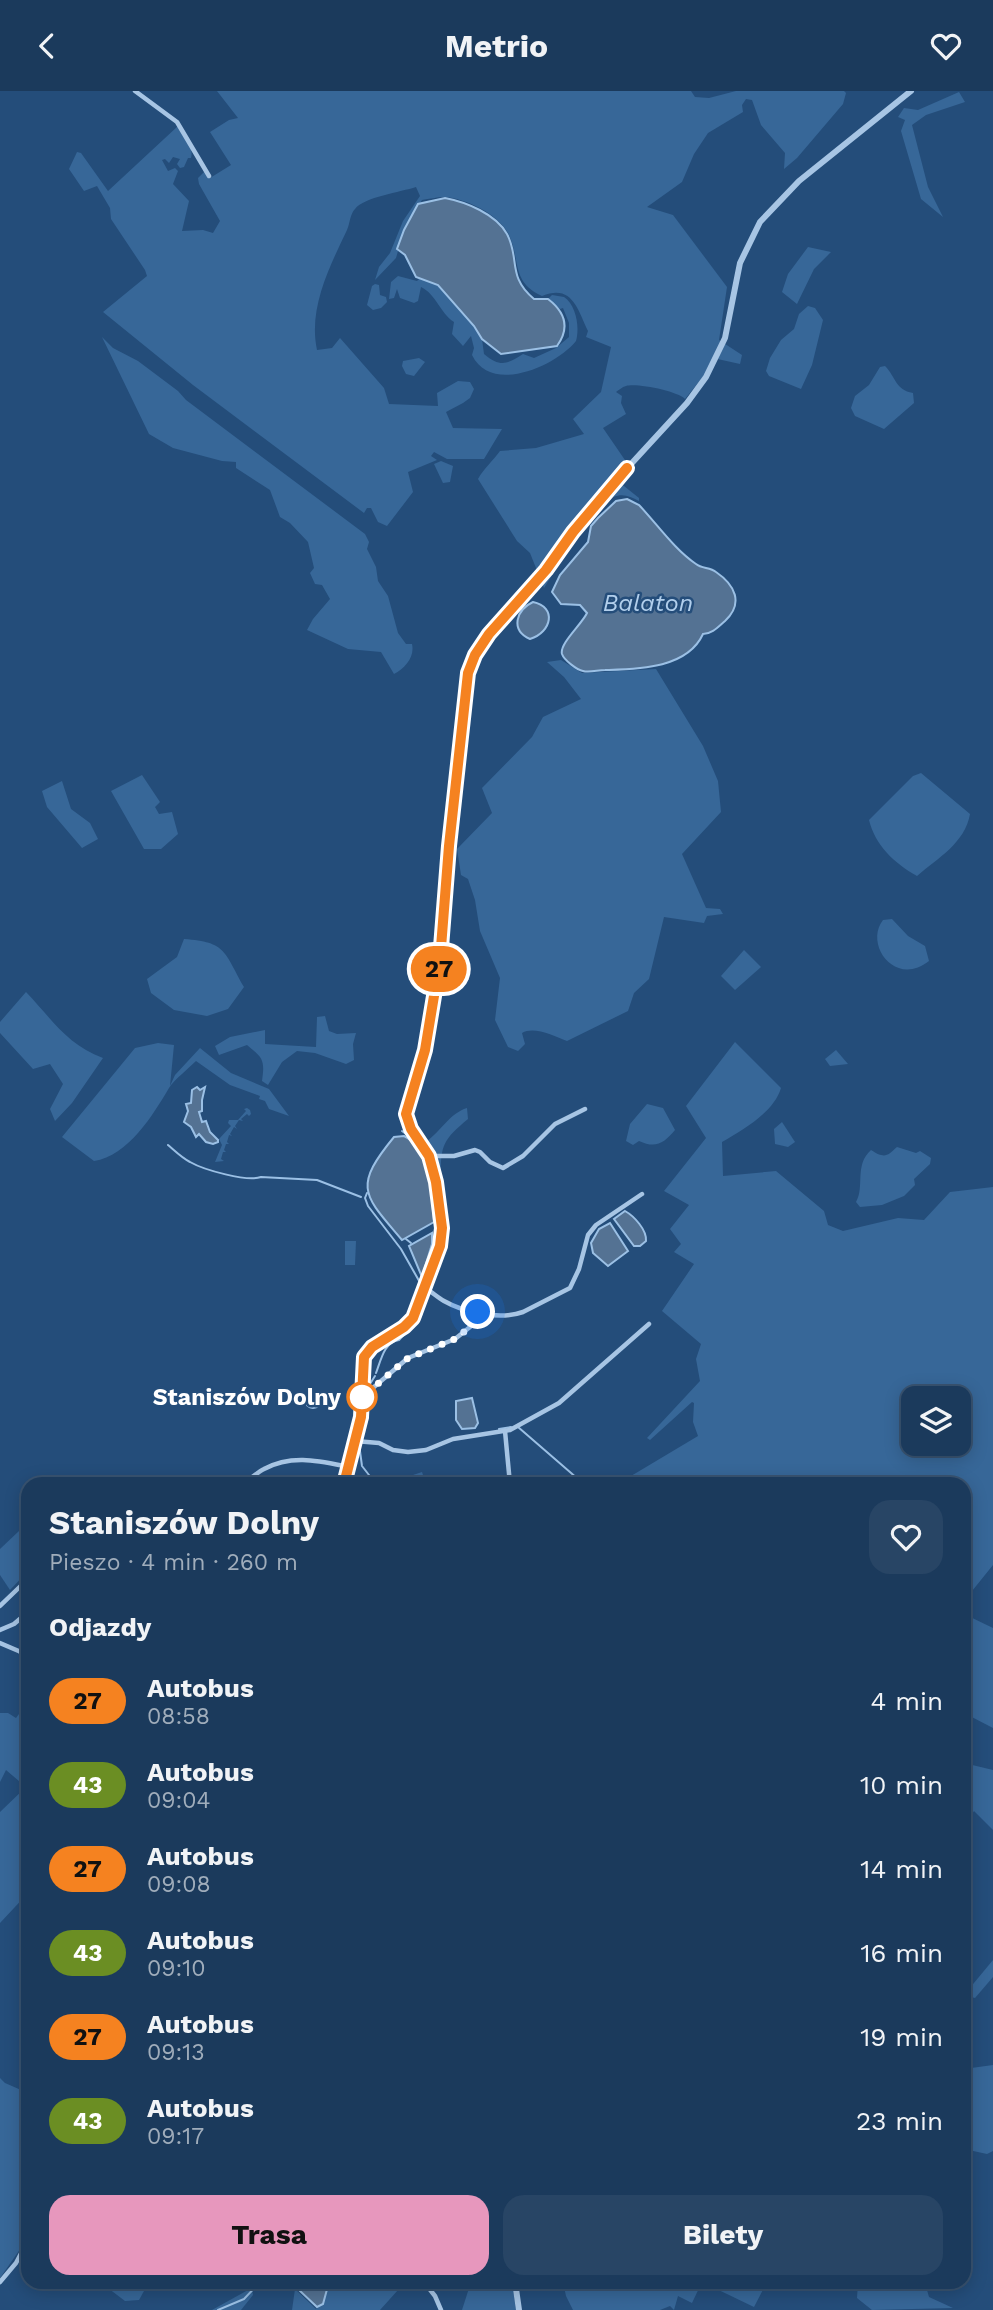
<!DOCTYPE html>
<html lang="pl">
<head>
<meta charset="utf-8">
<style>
	:root { --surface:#1b3a5c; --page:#284565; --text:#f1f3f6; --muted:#a0adbb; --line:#395472; --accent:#e797bd }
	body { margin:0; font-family:"Work Sans",sans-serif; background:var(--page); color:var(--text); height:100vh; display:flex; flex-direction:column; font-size:26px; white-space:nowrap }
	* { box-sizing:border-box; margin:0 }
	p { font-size:23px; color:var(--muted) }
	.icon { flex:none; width:38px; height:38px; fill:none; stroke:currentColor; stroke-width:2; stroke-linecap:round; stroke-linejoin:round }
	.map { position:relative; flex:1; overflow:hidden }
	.side { position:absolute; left:21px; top:1386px; width:950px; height:812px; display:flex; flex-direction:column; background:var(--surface); border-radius:21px; box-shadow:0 4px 18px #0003,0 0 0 2px var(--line) }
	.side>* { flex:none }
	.badge { padding:0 14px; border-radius:23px; font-size:24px; line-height:46px }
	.controls { position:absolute; left:901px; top:1295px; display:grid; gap:14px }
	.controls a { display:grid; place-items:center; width:70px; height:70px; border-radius:14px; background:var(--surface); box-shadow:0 4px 18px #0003,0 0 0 2px var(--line); font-size:35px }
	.you { position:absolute; width:35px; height:35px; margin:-18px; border:5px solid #fff; border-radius:50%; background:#1a73e8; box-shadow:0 0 0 10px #1a73e833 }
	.map>.badge { position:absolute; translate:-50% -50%; box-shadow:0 0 0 4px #fff }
	h2 { padding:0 28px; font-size:26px; line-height:63px }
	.round { display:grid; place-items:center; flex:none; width:74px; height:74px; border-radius:21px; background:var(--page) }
	.headline { display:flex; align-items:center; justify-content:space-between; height:119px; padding:0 28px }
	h1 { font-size:33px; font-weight:700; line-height:52px }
	.primary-button { display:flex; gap:14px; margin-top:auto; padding:14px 28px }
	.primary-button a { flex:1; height:80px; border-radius:21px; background:var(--accent); color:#111; font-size:28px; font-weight:700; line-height:80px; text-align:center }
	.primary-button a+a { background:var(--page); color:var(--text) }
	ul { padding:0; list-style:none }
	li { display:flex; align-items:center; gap:21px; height:84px; padding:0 28px }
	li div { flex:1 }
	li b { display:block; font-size:26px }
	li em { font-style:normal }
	li .badge { min-width:77px; font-weight:700; text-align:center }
	header { display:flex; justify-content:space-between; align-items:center; height:91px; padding:0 28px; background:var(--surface); font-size:32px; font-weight:700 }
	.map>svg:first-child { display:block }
</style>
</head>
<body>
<header><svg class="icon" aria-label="back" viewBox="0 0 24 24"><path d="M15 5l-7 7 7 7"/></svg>Metrio<svg class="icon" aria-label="heart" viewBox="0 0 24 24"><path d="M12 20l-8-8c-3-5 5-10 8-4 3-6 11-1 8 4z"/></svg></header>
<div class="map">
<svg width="993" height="2219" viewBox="0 0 993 2219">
	<rect width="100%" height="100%" fill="#244d7a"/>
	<g fill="#376798" fill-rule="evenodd">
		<path d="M 217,0 L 691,0 L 695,6 L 709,7 L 736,0 L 844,0 L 846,2 L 843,13 L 797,67 L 784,78 L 785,62 L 761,34 L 752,9 L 746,8 L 742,14 L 743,21 L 708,42 L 694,63 L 682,91 L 647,116 L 673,124 L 727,196 L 719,249 L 742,264 L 740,273 L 713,267 L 706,282 L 685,308 C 677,300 637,292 626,295 C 622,296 619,299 616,301 L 622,305 L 621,312 L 626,323 L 603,337 L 627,372 L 614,387 L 639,407 L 639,410 C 630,405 623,402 613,406 C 595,412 556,479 544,497 L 530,462 L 517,450 L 478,388 C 484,377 493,370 500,360 L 536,357 L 584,343 L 573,328 L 601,301 L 611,256 L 586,246 L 588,240 C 577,217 572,193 542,205 C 510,191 521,167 508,142 C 498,123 465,107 444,106 C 437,106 429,108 422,109 L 404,139 L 396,167 L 375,189 L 379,176 L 390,162 L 403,130 L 420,105 L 416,96 C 401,101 364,106 355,118 C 350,123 350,132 347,139 C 330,175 308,217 317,259 L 332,257 L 340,247 L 384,297 L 389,313 L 438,315 L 437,302 L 458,290 L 470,291 L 474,298 L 470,307 L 463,312 L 446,321 L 453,337 L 502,338 L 484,368 L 447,368 L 434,361 L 431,365 L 437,369 L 408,381 L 413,401 L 387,435 L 378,431 L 371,417 L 367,417 L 364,422 L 193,294 L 103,221 L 147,185 L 145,179 L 111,128 L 110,117 L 97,95 L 84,100 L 69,78 L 77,61 L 81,62 L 108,100 L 178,35 C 185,44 194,55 191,67 L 188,67 L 184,76 L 180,77 L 177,73 L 180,68 L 173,66 L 169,72 L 165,68 L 162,69 L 168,80 L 175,77 L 178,80 L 173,93 L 189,110 L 182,140 L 203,139 L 213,142 L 220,130 L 199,93 L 198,87 L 205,80 L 210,87 L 231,74 L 210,41 L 229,29 L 238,27 Z"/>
		<polygon points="959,1 965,11 926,24 912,34 928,96 943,126 921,108 901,40 905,29 898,26 904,17 918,19"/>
		<polygon points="808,156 831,161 814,178 797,213 782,201 788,183"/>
		<path d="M 398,185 L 417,190 L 421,186 L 438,194 L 474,235 L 482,248 L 484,263 C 501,277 507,273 523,263 L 534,267 L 556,257 L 569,246 L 569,232 L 563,217 L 560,218 L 548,208 L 552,204 L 564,206 C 576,214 580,236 576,250 C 556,275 491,304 472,264 L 474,257 L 471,245 L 463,255 L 452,243 L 454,231 C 440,222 436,203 421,196 L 418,210 L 414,212 L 400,207 L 397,198 L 394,207 L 389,208 L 391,191 Z"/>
		<polygon points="375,193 379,194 380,204 386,206 387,211 381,217 373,219 367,214 372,195"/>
		<polygon points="808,215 815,217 823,229 812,274 801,298 769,285 766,280 770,267 781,249 794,238 799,223"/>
		<path d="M 102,246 L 113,257 L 138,270 L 178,300 L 186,309 L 365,443 L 369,451 L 367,458 L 376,476 L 378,490 L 388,505 L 398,542 L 406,553 L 412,553 C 415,566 405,577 394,583 L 381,561 L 348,558 L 307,539 L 313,528 L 330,508 L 322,494 L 315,493 L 310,482 L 314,477 L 308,451 L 290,432 L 280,426 L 270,399 L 236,377 L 236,371 L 222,370 L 173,357 L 149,343 Z"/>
		<polygon points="419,267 425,271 414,285 406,283 402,275 403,270"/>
		<path d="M 885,275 C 896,286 895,299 913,302 L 914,312 L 884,338 L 855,325 L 851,317 L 855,305 L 869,294 L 880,276 Z"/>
		<polygon points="441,370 453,375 450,391 443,392 434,373"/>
		<path d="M 561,569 L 582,582 L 656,578 L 703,655 L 718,690 L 721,721 L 682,763 L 706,817 L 720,818 L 723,823 L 707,825 L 704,832 L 664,826 L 649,888 L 634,902 L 628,920 L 567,950 C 554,945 534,935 522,942 L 525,953 L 518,960 L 508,956 L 495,929 L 500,887 L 480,840 L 475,809 L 468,788 L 461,784 L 457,758 L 492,722 L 482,697 L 532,646 L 543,626 L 581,608 L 564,586 L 547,571 Z"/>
		<path d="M 921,682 L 970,723 C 965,752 938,767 917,785 C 894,772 875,754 869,729 L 913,685 Z"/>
		<polygon points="142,684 160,711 155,716 159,723 172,721 178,743 161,758 144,758 111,700"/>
		<polygon points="62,690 71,718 90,732 98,748 82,757 47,716 42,700"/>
		<path d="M 892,828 L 908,845 L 925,855 L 929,870 C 895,897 864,853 883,829 Z"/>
		<path d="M 184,848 C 227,851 224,861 244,896 L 228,918 L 207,925 L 174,919 L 151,902 L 147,888 L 177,866 Z"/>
		<polygon points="744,859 761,876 735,899 721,885"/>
		<path d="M 26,901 C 51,927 67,954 103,967 L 72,1012 L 55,1030 L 50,1018 L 63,993 L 50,973 L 33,978 L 0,942 L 0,931 Z"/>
		<path d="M 325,925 L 329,940 L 337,943 L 356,942 L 353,953 L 354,969 L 346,973 L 315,962 L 297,960 L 282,971 L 268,994 L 262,990 C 265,969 263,967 247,954 L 219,964 L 215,955 L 230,946 L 265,939 L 265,953 L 316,956 L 317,926 Z"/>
		<path d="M 735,951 L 781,997 C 774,1021 743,1039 722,1051 L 723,1085 L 776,1080 L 824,1120 L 828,1134 L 843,1140 L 898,1127 L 924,1129 L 950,1101 L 993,1096 L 993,1474 L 964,1510 L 964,1393 L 637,1393 L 631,1385 L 698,1345 L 693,1331 L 694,1312 L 692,1311 L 650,1349 L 647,1347 L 700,1290 L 696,1268 L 701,1253 L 662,1220 L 694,1173 L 674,1161 L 681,1153 L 670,1138 L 689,1114 L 664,1100 L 706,1047 L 686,1015 ZM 959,1307 L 959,1353 L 914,1353 L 914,1307 Z"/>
		<path d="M 158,952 L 174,954 L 170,995 L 175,984 L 200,957 L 231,982 L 269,998 L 289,1025 L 269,1018 L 265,1010 L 259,1008 L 260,1005 L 230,994 L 196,970 C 188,978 175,988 169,997 C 153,1024 128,1065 94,1070 L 62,1046 L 135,957 Z"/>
		<polygon points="836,959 848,973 830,975 825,968"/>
		<path d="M 647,1013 L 663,1017 L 675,1039 C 664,1052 656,1058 639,1050 L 633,1054 L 626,1050 L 630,1033 Z"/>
		<polygon points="247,1017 250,1019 251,1023 249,1025 247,1023 241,1028 243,1030 239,1029 235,1035 237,1038 234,1036 230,1043 232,1045 229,1044 227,1051 229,1053 226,1053 224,1059 226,1061 223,1061 221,1068 224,1070 215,1071 222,1054 219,1048 231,1035 228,1032 229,1029 238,1029 246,1020 244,1018"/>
		<path d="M 467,1017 L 468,1028 C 444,1048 440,1054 441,1086 L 438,1088 L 426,1051 C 440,1041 450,1022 467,1017 Z"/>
		<polygon points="782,1031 795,1051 788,1056 775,1053 774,1038"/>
		<path d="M 897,1056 L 916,1062 L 920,1060 L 931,1067 L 930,1073 L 914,1088 L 915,1094 L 904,1105 L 882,1114 L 860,1116 L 856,1111 C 865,1096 854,1074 871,1059 C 885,1068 887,1065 897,1056 Z"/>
		<polygon points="345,1150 356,1150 355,1174 345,1174"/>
		<polygon points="422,1381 424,1387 447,1384 449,1393 396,1393 398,1384 413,1384"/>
		<polygon points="19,1440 28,1447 28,1480 10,1499 0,1484 0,1458"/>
		<polygon points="964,1523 993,1537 993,1637 964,1622"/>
		<polygon points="28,1611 28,1802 0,1832 0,1721 26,1696 6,1679 0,1691 0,1622 8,1622 16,1627"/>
		<polygon points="964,1672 993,1679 993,1739 974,1720 964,1735"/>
		<polygon points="993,1869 993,1886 975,1907 964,1904"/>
		<polygon points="993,1974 993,2060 987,2063 964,2058 964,1978"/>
		<polygon points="0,1987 5,1992 28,2002 28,2153 23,2154 0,2187"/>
		<polygon points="100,2191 149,2191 139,2209 125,2210"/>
		<polygon points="329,2191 383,2191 390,2199 396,2196 398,2199 380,2219 292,2219 295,2198 316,2218 323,2212"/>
		<polygon points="471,2191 512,2191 516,2219 462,2219"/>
		<polygon points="563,2191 767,2191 754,2216 702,2191 692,2212 678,2205 674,2219 670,2215 660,2219 573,2219 566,2205"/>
		<polygon points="861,2191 925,2192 929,2206 953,2217 872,2219 857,2207 858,2192"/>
		<polygon points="248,2199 252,2199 253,2204 241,2219 212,2219"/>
	</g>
	<g fill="#547293" stroke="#9bc0e5" stroke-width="2">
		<path d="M 445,107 C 466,111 496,123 507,143 C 520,167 507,186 534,208 L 548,208 C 565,221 570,237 557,255 L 501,263 L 482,248 L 474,235 L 438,194 L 416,186 L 405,164 L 397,158 L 404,139 L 418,113 Z"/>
		<path d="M 627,408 L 639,414 C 657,433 675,459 696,473 C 702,478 710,476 716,481 C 735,494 744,512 725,530 C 718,536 712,543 703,543 C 687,578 637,578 605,579 C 598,579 589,582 583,580 C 577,579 564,569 562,563 C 559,553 582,533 587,522 L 580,514 L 561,513 L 552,501 L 560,484 L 588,451 L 591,435 L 598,427 L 616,410 Z"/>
		<path d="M 533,511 C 557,516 552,541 530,548 C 510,539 516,519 533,511 Z"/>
		<polygon points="197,996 200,999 205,996 202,1009 202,1020 199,1021 202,1031 206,1030 210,1041 218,1049 218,1051 213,1053 206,1051 199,1043 196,1046 191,1036 184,1031 188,1020 186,1013 191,1012 192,999"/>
		<path d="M 404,1045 C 433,1059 431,1104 434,1131 L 402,1149 C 364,1104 352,1097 394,1046 Z"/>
		<path d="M 625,1120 C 634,1125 647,1139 646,1150 L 640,1155 L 634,1155 L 614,1128 Z"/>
		<polygon points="610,1132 628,1160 608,1175 593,1162 591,1152 599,1138"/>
		<polygon points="432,1142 432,1153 422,1186 409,1155"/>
		<circle cx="313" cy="1309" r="8"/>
		<polygon points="472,1307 478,1332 475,1337 462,1338 456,1329 456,1310"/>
		<polygon points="303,2191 329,2191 323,2213 317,2216 299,2199"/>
	</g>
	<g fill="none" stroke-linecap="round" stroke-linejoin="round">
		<g stroke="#9bc0e5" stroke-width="2">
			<polyline points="402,1040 414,1049"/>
			<path d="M 168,1054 C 175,1060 182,1067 190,1071 C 204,1079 247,1091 261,1086 L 317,1089 L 361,1106"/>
			<polyline points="431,1085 435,1107"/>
			<polyline points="367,1102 365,1107 368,1115 401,1158 422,1195"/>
			<polyline points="406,1148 411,1152"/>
			<polyline points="429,1176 436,1156 438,1126"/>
			<polyline points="367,1256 398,1235 413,1219"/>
			<path d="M 376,1282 C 381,1269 384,1251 399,1249 L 421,1225 L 426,1203"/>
			<polyline points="368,1296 375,1285"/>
			<polyline points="518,1336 578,1388"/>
			<polyline points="499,1338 511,1336"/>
			<polyline points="360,1348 368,1326 367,1301"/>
			<polyline points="359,1353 362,1375 376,1393"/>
			<polyline points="218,2219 244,2208 260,2191"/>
		</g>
		<g stroke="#a7c5e4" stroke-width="4.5">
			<polyline points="135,0 177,31 209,85"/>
			<polyline points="429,1065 454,1065 475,1059 480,1061 490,1071 503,1077 523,1065 555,1033 585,1018"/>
			<path d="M 425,1197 C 432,1201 437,1206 444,1210 C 465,1222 500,1229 523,1221 L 570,1197 L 579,1178 L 588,1144 L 596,1134 L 642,1103"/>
			<polyline points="362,1299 374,1296 408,1267 455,1248 485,1224"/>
			<polyline points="505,1340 510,1393"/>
			<polyline points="355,1350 379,1352 393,1359 408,1361 426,1359 453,1348 510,1339 559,1312 649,1233"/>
			<path d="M 241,1393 C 249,1390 256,1382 264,1378 C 292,1363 319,1370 349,1376"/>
			<polyline points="0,1515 28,1488"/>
			<polyline points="0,1539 14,1533 28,1521"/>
			<polyline points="0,1552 28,1564"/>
			<polyline points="21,1562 28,1554"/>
			<polyline points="0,2191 16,2172 28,2149"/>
			<polyline points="424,2191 435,2205 441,2219"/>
		</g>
		<g stroke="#a7c5e4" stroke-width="6">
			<polyline points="344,1393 361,1326 364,1266 372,1257 404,1235 413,1227 440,1155 442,1137 436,1091 429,1065 411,1038 406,1023 425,959 440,869 449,755 468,582 475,564 489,543 546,479 573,441 620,385 687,312 706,286 725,247 740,172 760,131 799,90 911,0"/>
			<polyline points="515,2191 519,2219"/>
		</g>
	</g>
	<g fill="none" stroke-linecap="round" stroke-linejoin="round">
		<g stroke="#fff" stroke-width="16">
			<polyline id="line" points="344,1393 361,1326 364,1266 372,1256 404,1236 413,1227 440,1155 442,1137 436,1091 429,1065 411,1038 406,1023 425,959 440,869 449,755 468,582 475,564 489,543 546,479 573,441 627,377"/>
		</g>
		<use href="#line" stroke="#f58220" stroke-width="10"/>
		<polyline stroke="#fff" stroke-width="7" stroke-dasharray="0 12.6" points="362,1306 362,1299 374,1296 408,1267 455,1248 485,1224 478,1221"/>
	</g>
	<circle fill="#fff" stroke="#f58220" stroke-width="3.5" cx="362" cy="1306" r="14"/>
	<g text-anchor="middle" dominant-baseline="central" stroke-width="5" stroke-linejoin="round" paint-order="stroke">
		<g font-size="23" font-weight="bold" fill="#fff" stroke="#244d7a" text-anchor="end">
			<text x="341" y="1306">Staniszów Dolny</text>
		</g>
		<g font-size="24" font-style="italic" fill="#b2cfec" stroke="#244d7a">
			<text x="648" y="512">Balaton</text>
		</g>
	</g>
</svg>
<div class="controls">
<a><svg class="icon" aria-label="layers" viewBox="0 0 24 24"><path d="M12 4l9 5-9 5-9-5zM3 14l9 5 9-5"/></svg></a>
</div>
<div class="you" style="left:478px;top:1221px"></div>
<b class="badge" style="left:439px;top:878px;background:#f58220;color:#111">27</b>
<section class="side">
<div class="headline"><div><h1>Staniszów Dolny</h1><p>Pieszo · 4 min · 260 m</p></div><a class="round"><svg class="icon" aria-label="heart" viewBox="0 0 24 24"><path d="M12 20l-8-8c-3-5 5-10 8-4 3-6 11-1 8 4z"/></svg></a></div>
<h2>Odjazdy</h2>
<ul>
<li><span class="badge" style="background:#f58220;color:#111">27</span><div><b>Autobus</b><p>08:58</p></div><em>4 min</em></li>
<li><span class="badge" style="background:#6b8e23;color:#fff">43</span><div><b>Autobus</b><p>09:04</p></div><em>10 min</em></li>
<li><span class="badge" style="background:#f58220;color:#111">27</span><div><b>Autobus</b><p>09:08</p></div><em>14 min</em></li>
<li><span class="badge" style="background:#6b8e23;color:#fff">43</span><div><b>Autobus</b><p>09:10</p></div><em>16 min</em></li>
<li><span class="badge" style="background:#f58220;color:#111">27</span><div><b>Autobus</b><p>09:13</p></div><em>19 min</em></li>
<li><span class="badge" style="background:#6b8e23;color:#fff">43</span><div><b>Autobus</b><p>09:17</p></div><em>23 min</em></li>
</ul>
<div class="primary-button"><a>Trasa</a><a>Bilety</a></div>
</section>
</div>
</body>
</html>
